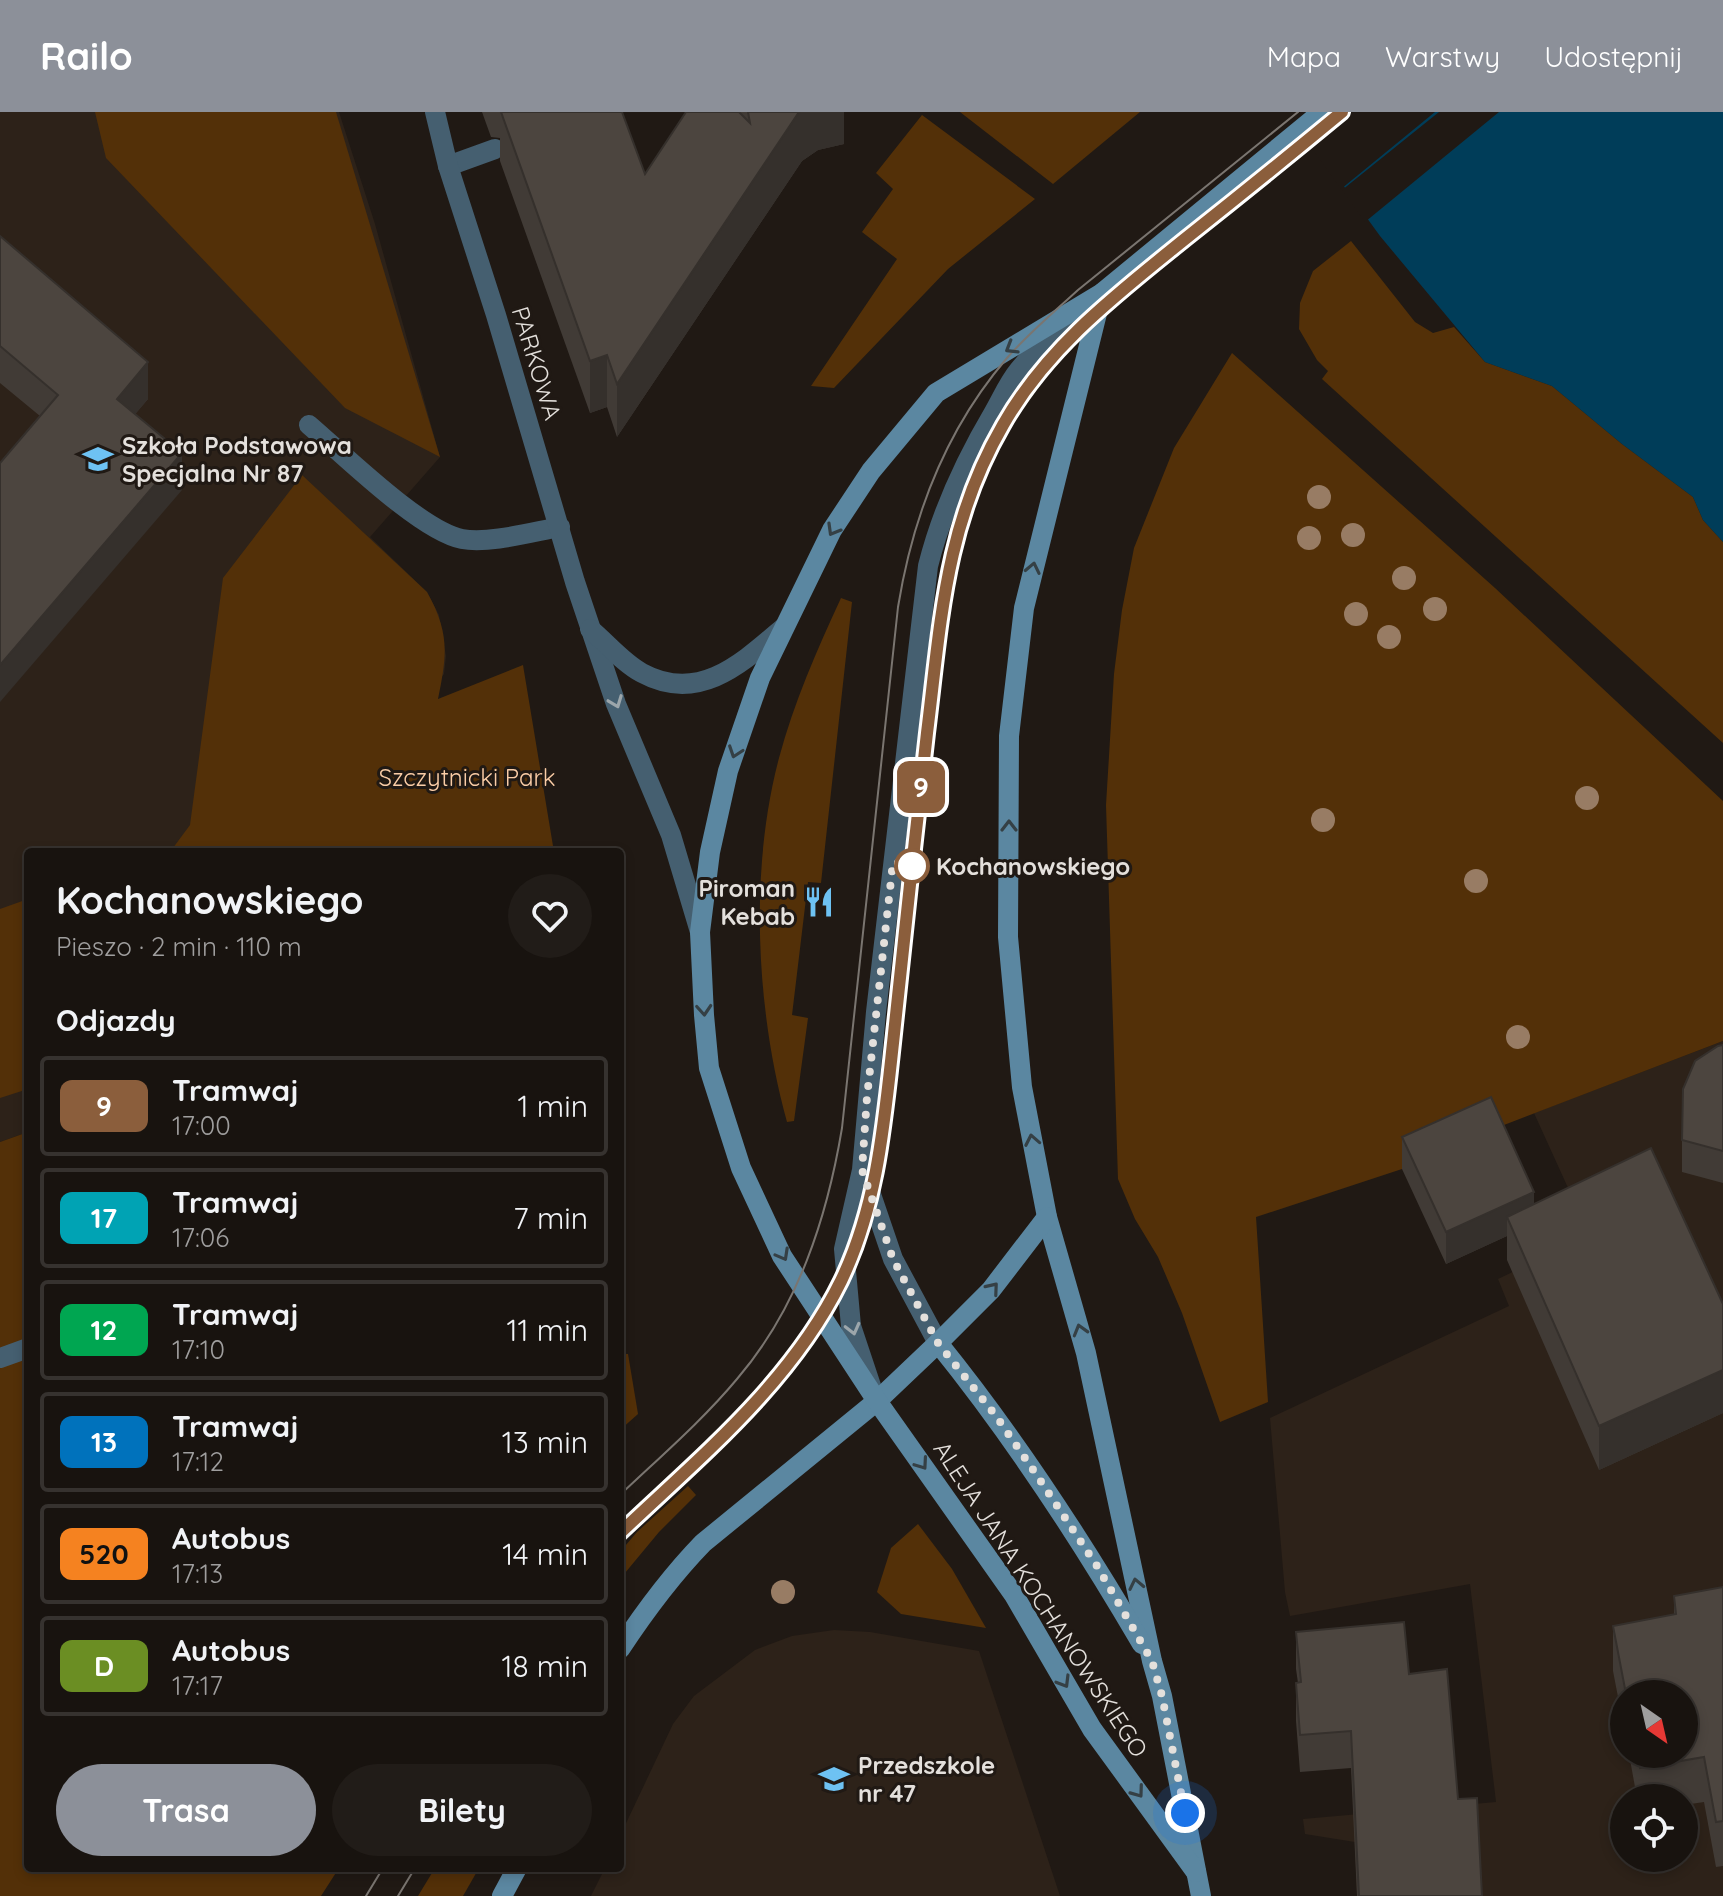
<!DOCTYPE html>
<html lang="pl">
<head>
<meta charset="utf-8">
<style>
	:root { --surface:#18130f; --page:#211c18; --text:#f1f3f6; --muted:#9f9e9e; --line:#36322f; --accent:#8c9099 }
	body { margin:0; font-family:Quicksand,sans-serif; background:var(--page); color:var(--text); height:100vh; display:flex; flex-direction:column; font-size:30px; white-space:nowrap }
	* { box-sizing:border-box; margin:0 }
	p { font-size:26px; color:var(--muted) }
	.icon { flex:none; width:44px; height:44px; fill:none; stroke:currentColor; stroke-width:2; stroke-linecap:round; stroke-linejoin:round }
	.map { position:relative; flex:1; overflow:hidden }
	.details { position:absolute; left:24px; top:736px; width:600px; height:1024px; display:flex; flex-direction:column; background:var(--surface); border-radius:8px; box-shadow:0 4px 12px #0003,0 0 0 2px var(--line) }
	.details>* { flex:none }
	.badge { padding:0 16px; border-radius:12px; font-size:28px; line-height:52px }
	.needle { width:52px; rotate:146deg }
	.fabs { position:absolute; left:1610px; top:1568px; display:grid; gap:16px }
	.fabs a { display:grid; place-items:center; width:88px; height:88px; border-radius:50%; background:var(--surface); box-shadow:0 4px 12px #0003,0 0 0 2px var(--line); font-size:40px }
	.you { position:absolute; width:40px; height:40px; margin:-20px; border:6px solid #fff; border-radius:50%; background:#1a73e8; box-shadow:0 0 0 12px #1a73e833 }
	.map>.badge { position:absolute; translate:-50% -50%; box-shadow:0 0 0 4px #fff }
	h2 { padding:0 32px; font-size:30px; line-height:72px }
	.round { display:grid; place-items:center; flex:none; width:84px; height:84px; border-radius:42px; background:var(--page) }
	.overview { display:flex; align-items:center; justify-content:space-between; height:136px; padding:0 32px }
	h1 { font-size:38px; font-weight:700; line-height:60px }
	.cta { display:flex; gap:16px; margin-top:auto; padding:16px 32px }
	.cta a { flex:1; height:92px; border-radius:48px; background:var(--accent); color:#fff; font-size:32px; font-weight:700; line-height:92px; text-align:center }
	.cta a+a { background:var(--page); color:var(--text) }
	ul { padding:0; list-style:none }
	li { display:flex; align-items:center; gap:24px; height:100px; margin:0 16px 12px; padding:0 16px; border:4px solid var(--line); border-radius:8px }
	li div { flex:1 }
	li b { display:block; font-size:30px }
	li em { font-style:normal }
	li .badge { min-width:88px; font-weight:700; text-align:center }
	header { display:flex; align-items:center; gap:48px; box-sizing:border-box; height:112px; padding:0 40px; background:var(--accent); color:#fff }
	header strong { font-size:38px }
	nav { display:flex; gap:44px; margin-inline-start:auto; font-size:28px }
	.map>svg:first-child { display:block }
</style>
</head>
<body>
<header>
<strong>Railo</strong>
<nav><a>Mapa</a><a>Warstwy</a><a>Udostępnij</a></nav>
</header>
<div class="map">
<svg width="1723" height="1784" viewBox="0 0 1723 1784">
	<rect width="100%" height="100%" fill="#201914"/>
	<g fill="#2d2219" fill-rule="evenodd">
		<polygon points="0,0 339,0 375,112 440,345 370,425 427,480 439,503 446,544 444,562 299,740 28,740 28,1020 0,1030"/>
		<path d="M 1723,929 L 1723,1784 L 1357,1784 L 1355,1730 L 1305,1722 L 1303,1707 L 1496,1690 L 1470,1472 L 1290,1504 L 1285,1480 L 1270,1306 L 1509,1194 L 1498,1167 L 1542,1146 L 1584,1111 L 1534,1001 ZM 1624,1582 L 1684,1582 L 1684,1642 L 1624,1642 ZM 1624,1686 L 1684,1686 L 1684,1746 L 1624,1746 Z"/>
		<polygon points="834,1518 870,1520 979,1539 1060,1784 591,1784 605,1756 620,1756 620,1724 673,1612 694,1584 755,1538 792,1524"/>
	</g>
	<g fill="#533008">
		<polygon points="95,0 336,0 440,345 345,296 106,46"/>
		<polygon points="960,0 1140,0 1053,72"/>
		<polygon points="922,3 1035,87 948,157 834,276 811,274 897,147 862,120 893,77 876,61"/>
		<polygon points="1351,129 1415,210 1433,221 1454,215 1485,250 1552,274 1622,332 1693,385 1703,408 1723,430 1723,631 1322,267 1328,259 1317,248 1299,217 1300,191 1313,159"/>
		<polygon points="1232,241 1495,476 1723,689 1723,929 1491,1018 1402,1057 1256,1105 1268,1290 1220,1310 1182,1201 1158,1145 1135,1107 1118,1067 1106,693 1114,562 1122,498 1134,436 1174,336"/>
		<path d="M 302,363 L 427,480 C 450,521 447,543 438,587 L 523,553 L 554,740 L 170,740 L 190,713 L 223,466 Z"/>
		<path d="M 841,486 L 852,490 L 821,771 L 808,770 L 792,903 L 808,906 L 794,1009 L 787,1010 C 756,898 749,759 779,646 C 794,590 817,538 841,486 Z"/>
		<polygon points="28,787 28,977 0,986 0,797"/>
		<polygon points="28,1020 28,1756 339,1756 321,1784 0,1784 0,1030"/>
		<polygon points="620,1242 628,1242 638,1302 620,1318"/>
		<polygon points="688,1374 696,1383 659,1420 620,1467 620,1440 637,1420"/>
		<polygon points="918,1412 952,1457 986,1516 901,1502 877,1480 891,1436"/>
		<polygon points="435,1756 479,1756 463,1784 418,1784"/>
	</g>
	<polygon fill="#003d59" points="1290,0 1723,0 1723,430 1703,408 1693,385 1622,332 1552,274 1485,250 1380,124"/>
	<g fill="#201914">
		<polygon points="1286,0 1435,0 1341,77"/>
		<polygon points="1439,0 1499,0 1365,110 1342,78"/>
	</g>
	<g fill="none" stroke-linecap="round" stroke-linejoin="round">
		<g stroke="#455f70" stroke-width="20">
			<polyline points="448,54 495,37"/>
			<path d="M 309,313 C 343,342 421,419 462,427 C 489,432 532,420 560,415"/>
			<polyline points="863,1059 893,1147 938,1231"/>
			<path d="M 871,1274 L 851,1214 L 844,1137 L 862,1058 L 876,900 L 928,454 C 942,398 965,349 994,300 C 1002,286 1009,270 1019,258 C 1036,237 1058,219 1078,202"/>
		</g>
		<g stroke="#455f70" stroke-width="20">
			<polyline points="435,0 448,54 496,203 575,470 616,592 671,723 700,820"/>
			<path d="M 590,517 C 607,531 623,551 642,561 C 699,592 742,551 783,516"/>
			<polyline points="0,1246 28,1236"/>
		</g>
		<g stroke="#5b87a1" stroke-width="20">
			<polyline points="1102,181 1024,496 1009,624 1008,825 1022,975 1047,1105 1086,1241 1152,1549 1162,1584 1201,1784"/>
			<path d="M 938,1231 C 1014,1325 1080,1426 1142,1532"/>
			<path d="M 620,1537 C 645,1499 671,1464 703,1431 L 877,1289 L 938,1231 L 991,1178 L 1047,1105"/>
			<polyline points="1196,1760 1092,1617 1014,1483 877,1289 782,1144 741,1056 709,956 704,903 700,820 710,740 728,659 760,566 832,418 871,359 936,281 1102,181 1322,0"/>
			<polyline points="502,1784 517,1756"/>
		</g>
		<g stroke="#7a7570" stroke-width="2">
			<path d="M 620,1383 C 660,1345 702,1309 737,1267 C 798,1196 827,1106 842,1016 L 898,495 C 913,403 946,317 1007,246 C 1028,222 1054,200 1078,178 L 1298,0"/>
			<path d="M 620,1421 C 701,1344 791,1271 841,1169 C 877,1094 884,1013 893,931 C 904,828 915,724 927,621 C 941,509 945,413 1003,313 C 1049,233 1121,178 1192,122 C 1242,82 1292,41 1342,0"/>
			<polyline points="366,1784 383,1756"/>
			<polyline points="398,1784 415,1756"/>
		</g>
	</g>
	<g fill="#987c64">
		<circle cx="1319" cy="385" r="12"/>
		<circle cx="1353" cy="423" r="12"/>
		<circle cx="1309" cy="426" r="12"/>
		<circle cx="1404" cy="466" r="12"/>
		<circle cx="1435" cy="497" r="12"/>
		<circle cx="1356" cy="502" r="12"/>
		<circle cx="1389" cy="525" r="12"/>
		<circle cx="1587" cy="686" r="12"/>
		<circle cx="1323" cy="708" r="12"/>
		<circle cx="1476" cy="769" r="12"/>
		<circle cx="1518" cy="925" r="12"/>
		<circle cx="783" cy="1480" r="12"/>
	</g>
	<g fill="#413b36">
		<polygon points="482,0 622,0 645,62 686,0 844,0 844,32 818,38 802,49 617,325 607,295 590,301 500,49 500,26 491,25"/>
		<polygon points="0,124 148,287 135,302 182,378 40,304 0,271"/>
		<polygon points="1723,933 1723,1071 1682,1060 1682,1028"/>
		<polygon points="1402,1025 1534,1092 1723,1192 1723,1301 1599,1358 1507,1148 1507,1124 1446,1152 1402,1057"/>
		<polygon points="1723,1475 1723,1754 1716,1755 1704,1690 1684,1693 1684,1686 1637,1686 1629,1642 1684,1642 1684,1582 1624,1582 1624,1616 1613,1559 1613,1514 1674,1502 1674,1484"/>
		<polygon points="1296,1520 1409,1562 1458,1687 1482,1784 1357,1784 1351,1656 1300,1660 1296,1609 1296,1571 1298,1571 1296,1557"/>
	</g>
	<g fill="#35302c">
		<polygon points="799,0 844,0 844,32 818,38 802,49 617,325 617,272"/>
		<polygon points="607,243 607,295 590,301 590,249"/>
		<polygon points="148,250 148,287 117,324 117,287"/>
		<polygon points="182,341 182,378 0,590 0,553"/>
		<polygon points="1534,1080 1534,1112 1507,1105 1507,1124 1446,1152 1446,1120"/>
		<polygon points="1723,1258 1723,1301 1599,1358 1599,1314"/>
	</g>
	<g fill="#4c453f" stroke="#35302c" stroke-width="2">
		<polygon points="501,0 622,0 645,62 686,0 739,0 750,11 748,0 799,0 617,272 607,243 590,249"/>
		<polygon points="0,124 148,250 117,287 182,341 0,553 0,351 58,283 0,234"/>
		<polygon points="1723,933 1723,1039 1682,1028 1683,977 1695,949 1718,934"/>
		<polygon points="1491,985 1534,1080 1446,1120 1402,1025"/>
		<polygon points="1651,1036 1723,1192 1723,1258 1599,1314 1507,1105"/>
		<polygon points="1723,1475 1723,1709 1716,1710 1704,1645 1640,1656 1638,1642 1684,1642 1684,1582 1626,1582 1613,1514 1676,1502 1674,1484"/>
		<polygon points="1404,1510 1409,1562 1447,1557 1458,1687 1477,1686 1482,1784 1359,1784 1351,1619 1300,1623 1296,1571 1301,1570 1296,1520"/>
	</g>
	<defs><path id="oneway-chevron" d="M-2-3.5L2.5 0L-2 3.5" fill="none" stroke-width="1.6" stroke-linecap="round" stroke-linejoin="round" transform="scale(2)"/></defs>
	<g stroke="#354045">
		<use href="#oneway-chevron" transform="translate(1011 236) rotate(149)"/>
		<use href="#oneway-chevron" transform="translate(833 418) rotate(120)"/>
		<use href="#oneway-chevron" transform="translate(1033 456) rotate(-78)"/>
		<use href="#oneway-chevron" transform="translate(735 640) rotate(109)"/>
		<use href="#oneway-chevron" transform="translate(1009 714) rotate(-90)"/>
		<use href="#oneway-chevron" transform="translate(704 898) rotate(86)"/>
		<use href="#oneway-chevron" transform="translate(1032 1028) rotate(-101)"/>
		<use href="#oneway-chevron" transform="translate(783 1143) rotate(61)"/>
		<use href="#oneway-chevron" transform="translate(993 1176) rotate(-50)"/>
		<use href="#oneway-chevron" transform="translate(1080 1218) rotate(-106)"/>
		<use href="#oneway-chevron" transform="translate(922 1352) rotate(55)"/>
		<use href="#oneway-chevron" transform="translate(1136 1472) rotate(-102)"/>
		<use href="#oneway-chevron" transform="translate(1064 1570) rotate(59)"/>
		<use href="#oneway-chevron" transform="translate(1138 1680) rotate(54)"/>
	</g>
	<g stroke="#9ca6ab">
		<use href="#oneway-chevron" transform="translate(616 590) rotate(69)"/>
		<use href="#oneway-chevron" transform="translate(853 1217) rotate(76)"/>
	</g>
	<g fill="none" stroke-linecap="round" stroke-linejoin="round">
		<g stroke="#fff" stroke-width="18">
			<path id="line" d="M 620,1421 C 701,1344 791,1271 841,1169 C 877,1094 884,1013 893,931 C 904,828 915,724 927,621 C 941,509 945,413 1003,313 C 1047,235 1117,182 1185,127 C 1238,85 1290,43 1342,0"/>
		</g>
		<use href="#line" stroke="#8b5e3c" stroke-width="12"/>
		<polyline stroke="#e4e0dc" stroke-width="8" stroke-dasharray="0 14.4" points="912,754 893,750 867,985 862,1058 893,1147 938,1231 996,1304 1036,1362 1097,1454 1152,1549 1162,1584 1185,1701"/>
	</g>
	<defs>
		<g id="school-bare" transform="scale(2.4)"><path d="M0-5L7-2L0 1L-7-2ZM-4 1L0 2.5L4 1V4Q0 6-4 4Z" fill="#6ec2f3" stroke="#201914" stroke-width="2.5" paint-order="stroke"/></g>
		<g id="restaurant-bare" transform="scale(2.4)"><path d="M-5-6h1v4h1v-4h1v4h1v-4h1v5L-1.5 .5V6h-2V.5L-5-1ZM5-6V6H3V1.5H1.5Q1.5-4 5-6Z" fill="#6ec2f3" stroke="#201914" stroke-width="2.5" paint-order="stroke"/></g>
	</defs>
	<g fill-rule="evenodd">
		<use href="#school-bare" x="98" y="347"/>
		<use href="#restaurant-bare" x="819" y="790"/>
		<use href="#school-bare" x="834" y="1667"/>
	</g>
	<circle fill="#fff" stroke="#8b5e3c" stroke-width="4" cx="912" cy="754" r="16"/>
	<g text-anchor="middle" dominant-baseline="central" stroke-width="6" stroke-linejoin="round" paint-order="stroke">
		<g font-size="24" fill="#e4e0dc" stroke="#201914">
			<text transform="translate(537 251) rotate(73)">PARKOWA</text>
			<text transform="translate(1041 1487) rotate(57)">ALEJA JANA KOCHANOWSKIEGO</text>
		</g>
		<g font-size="24" font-weight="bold" fill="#e4e0dc" stroke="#201914" text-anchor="start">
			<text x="122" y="333">Szkoła Podstawowa<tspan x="122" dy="28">Specjalna Nr 87</tspan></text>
			<text x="795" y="776" text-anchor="end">Piroman<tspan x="795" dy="28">Kebab</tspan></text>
			<text x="858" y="1653">Przedszkole<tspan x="858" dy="28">nr 47</tspan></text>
		</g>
		<g font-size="24" fill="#fbcda6" stroke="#201914">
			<text x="467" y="665">Szczytnicki Park</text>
		</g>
		<g font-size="24" font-weight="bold" fill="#e4e0dc" stroke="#201914" text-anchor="start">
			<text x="936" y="754">Kochanowskiego</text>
		</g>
	</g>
</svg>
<div class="fabs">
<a><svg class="needle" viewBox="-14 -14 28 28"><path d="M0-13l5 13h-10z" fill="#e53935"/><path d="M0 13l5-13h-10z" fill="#9f9e9e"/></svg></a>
<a><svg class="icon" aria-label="locate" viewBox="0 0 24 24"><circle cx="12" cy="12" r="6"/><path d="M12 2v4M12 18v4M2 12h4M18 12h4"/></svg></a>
</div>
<div class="you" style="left:1185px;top:1701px"></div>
<b class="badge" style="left:921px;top:675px;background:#8b5e3c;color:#fff">9</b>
<section class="details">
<div class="overview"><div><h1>Kochanowskiego</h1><p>Pieszo · 2 min · 110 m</p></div><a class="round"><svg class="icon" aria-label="heart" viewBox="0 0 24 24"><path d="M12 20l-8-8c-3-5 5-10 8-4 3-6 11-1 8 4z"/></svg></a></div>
<h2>Odjazdy</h2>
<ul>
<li><span class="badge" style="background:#8b5e3c;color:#fff">9</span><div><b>Tramwaj</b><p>17:00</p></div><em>1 min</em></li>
<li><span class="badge" style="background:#00a3b4;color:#fff">17</span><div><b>Tramwaj</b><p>17:06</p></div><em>7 min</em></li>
<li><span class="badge" style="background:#00a651;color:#fff">12</span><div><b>Tramwaj</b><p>17:10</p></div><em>11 min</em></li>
<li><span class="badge" style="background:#0072bc;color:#fff">13</span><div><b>Tramwaj</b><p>17:12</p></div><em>13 min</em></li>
<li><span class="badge" style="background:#f58220;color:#111">520</span><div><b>Autobus</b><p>17:13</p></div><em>14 min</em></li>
<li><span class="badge" style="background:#6b8e23;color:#fff">D</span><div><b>Autobus</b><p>17:17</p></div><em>18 min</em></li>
</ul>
<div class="cta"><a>Trasa</a><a>Bilety</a></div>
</section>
</div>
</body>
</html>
